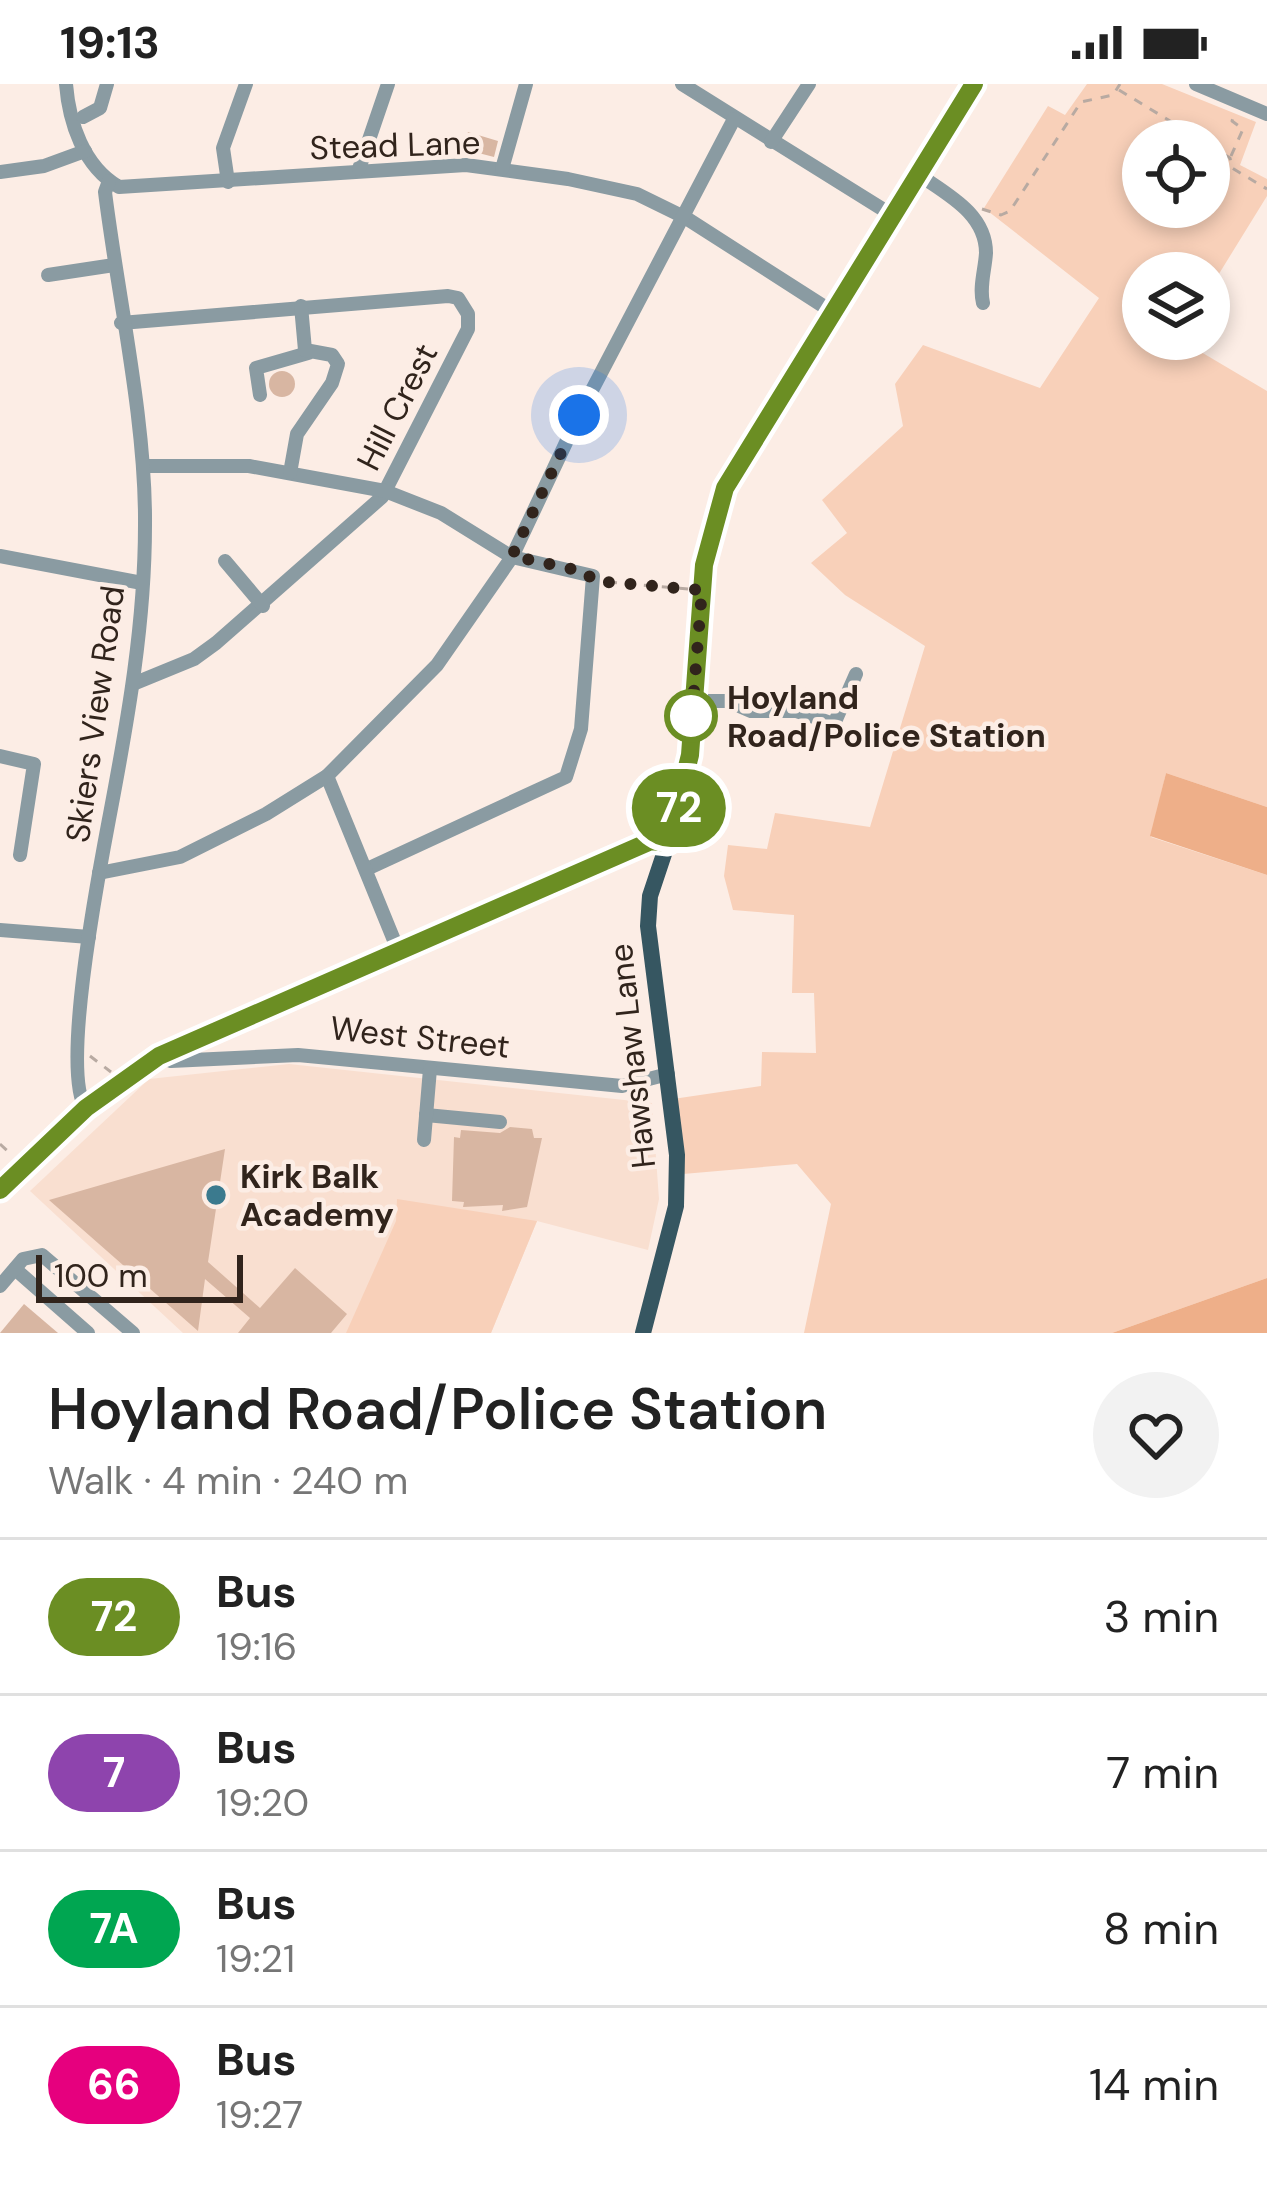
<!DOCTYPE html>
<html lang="en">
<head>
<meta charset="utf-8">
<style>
	:root { --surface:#fff; --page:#f2f2f2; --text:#222; --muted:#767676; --line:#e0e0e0 }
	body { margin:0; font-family:"DM Sans",sans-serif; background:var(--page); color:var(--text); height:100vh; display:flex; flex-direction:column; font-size:45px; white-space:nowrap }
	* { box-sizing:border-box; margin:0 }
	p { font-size:39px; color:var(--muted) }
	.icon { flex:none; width:66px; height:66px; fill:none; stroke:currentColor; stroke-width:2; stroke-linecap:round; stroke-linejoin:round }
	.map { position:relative; height:1249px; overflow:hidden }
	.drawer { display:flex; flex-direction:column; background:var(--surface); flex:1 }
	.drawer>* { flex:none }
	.badge { padding:0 24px; border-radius:39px; font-size:42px; line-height:78px }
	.controls { position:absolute; left:1122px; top:36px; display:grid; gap:24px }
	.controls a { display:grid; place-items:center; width:108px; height:108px; border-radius:50%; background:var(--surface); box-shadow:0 6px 18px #0003; font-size:60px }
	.scale { position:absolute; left:36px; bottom:30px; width:207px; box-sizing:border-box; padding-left:12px; border:6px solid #31241c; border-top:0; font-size:33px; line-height:42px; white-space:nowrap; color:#31241c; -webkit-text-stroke:9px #fcede5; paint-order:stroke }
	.you { position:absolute; width:60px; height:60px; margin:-30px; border:9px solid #fff; border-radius:50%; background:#1a73e8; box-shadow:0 0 0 18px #1a73e833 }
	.map>.badge { position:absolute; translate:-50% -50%; box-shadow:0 0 0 6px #fff }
	.round { display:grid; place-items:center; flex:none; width:126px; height:126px; border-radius:63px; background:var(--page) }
	.headline { display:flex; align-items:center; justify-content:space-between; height:204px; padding:0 48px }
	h1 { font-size:57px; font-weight:600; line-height:90px }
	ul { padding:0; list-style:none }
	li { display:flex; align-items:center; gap:36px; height:156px; padding:0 48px; border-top:3px solid var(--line) }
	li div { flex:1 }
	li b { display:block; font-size:45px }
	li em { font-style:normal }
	li .badge { min-width:132px; font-weight:700; text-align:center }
	.status { display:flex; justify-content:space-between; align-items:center; height:84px; padding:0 60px; background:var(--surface); direction:ltr }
	.status svg { height:33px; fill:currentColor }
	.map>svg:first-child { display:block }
</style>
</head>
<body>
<div class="status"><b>19:13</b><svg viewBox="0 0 49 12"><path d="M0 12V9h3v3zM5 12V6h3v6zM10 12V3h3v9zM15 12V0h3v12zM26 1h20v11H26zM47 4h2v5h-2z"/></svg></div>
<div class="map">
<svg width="1267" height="1249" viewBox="0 0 1267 1249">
	<rect width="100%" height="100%" fill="#fcede5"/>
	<polygon fill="#f9dfd0" points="289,980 652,1019 659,1115 648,1166 537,1137 491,1249 183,1249 30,1107 149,995"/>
	<g fill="#f8d0b9" fill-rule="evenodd">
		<path d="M 1087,0 L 1162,0 L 1256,38 L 1240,81 L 1267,95 L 1267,112 L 1209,206 L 1209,189 L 1143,189 L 1143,255 L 1179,255 L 1267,307 L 1267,723 L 1166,689 L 1151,753 L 1267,791 L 1267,1194 L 1112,1249 L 804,1249 L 831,1120 L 797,1080 L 683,1090 L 673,1015 L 761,1002 L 762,968 L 816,969 L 814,909 L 792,909 L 794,831 L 733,826 L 724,792 L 728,761 L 767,765 L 775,729 L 870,743 L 925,562 L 845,511 L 811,479 L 847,449 L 822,416 L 903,342 L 895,300 L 923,261 L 1040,304 L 1099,214 L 984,124 L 1048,22 L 1065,31 ZM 1143,57 L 1209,57 L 1209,123 L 1143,123 Z"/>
		<polygon points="397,1115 537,1137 491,1249 346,1249 396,1137"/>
	</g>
	<g fill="#eeaf89">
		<polygon points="1166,689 1267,723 1267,791 1150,752"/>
		<polygon points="1267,1194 1267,1249 1112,1249"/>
	</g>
	<g fill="#d8b6a2">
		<polygon points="468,48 498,57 494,73 463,65"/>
		<circle cx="282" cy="300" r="13"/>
		<polygon points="510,1043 532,1045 534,1054 542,1054 527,1123 502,1127 503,1121 463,1123 464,1118 452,1117 454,1053 460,1054 461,1046 500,1049"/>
		<polygon points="225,1065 208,1178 260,1224 295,1184 347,1230 331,1249 238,1249 250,1234 205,1195 198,1247 49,1116"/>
		<polygon points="24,1220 58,1249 0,1249"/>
	</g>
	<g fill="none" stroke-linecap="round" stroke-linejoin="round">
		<g stroke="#b8aaa2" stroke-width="3" stroke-dasharray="9 9" stroke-linecap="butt">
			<polyline points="1119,6 1203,57"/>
			<polyline points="1209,61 1230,74 1232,84 1267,105"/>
			<polyline points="1231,72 1243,45 1232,37 1234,31"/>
			<polyline points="982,125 1001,131 1010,127 1081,18 1113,11 1120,0"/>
			<polyline points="608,498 688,505"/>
			<polyline points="90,972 111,988"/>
			<polyline points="0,1060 13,1072"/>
		</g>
		<g stroke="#8a9ba2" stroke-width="14">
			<path d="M 66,0 C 69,38 83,82 119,103 L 466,81 L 568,95 L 637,110 L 686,134 L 831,227"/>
			<polyline points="682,0 892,131"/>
			<polyline points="1196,0 1267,30"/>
			<polyline points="83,33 100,24 107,0"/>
			<polyline points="771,58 809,0"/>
			<polyline points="359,85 388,0"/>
			<polyline points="502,85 526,0"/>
			<polyline points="0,88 44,82 85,67"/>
			<path d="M 918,90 C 946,110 986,129 986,169 C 985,186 979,203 983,219"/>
			<polyline points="228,98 223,64 246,0"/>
			<polyline points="48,191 114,181"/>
			<polyline points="121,239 448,212 458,214 468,230 468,245 382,413 216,559 194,575 133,600"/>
			<polyline points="260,311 256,284 308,269"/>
			<polyline points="143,382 249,382 385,407 441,429 512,473 593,492 581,645 566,693 367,785"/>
			<polyline points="290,389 297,350 332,299 338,280 332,271 305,266 301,222"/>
			<polyline points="0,472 142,499"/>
			<polyline points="225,477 263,522"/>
			<polyline points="692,617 728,617 751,627 796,627 834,640 856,590"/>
			<polyline points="0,672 34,680 20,771"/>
			<polyline points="327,692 398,866"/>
			<polyline points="99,789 180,773 266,730 327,692 437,581 512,473 579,331 734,35"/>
			<polyline points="0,846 89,853"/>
			<polyline points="159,972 171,977 298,971 622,1002 668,990"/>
			<path d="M 86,1025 C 60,987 100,783 110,730 C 128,635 145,539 145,441 C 146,337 118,213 105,108 L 109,97"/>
			<polyline points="426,1031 500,1038"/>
			<polyline points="424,1056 430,985"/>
			<polyline points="15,1185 88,1249"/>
			<polyline points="0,1202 23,1175 42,1171 133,1249"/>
		</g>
		<g stroke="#365661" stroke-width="16">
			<polyline points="0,1106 86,1025 159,972 651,757 668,759"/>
			<polyline points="643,1249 676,1122 677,1071 648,842 650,812 683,713 690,671 713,434 752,355 974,0"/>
		</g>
	</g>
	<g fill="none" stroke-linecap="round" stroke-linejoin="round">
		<g stroke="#fff" stroke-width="27">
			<polyline id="line" points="0,1106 86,1024 159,972 651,757 668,759 690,671 704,481 725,404 974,0"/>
		</g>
		<use href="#line" stroke="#6b8e23" stroke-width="18"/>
		<polyline stroke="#31241c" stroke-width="12" stroke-dasharray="0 21.6" points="579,331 512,472 586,488 593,497 702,506 691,644 691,632"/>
	</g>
	<circle fill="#fff" stroke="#6b8e23" stroke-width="6" cx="691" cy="632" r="24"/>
	<circle fill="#3b7a8e" stroke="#fcede5" stroke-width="4.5" cx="216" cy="1111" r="12"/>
	<g text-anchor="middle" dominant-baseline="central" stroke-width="9" stroke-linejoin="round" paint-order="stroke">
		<g font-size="33" fill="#31241c" stroke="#fcede5">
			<text transform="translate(395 61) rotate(-2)">Stead Lane</text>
			<text transform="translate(397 323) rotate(-63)">Hill Crest</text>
			<text transform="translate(95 630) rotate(-82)">Skiers View Road</text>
			<text transform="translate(420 953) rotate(6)">West Street</text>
			<text transform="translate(632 972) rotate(-96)">Hawshaw Lane</text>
		</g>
		<g font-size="33" font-weight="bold" fill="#31241c" stroke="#fcede5" text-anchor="start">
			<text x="727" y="613">Hoyland<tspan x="727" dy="38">Road/Police Station</tspan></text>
		</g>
		<g font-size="33" font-weight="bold" fill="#31241c" stroke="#fcede5" text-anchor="start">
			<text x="240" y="1092">Kirk Balk<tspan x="240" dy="38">Academy</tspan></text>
		</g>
	</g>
</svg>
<div class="controls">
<a><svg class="icon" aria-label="locate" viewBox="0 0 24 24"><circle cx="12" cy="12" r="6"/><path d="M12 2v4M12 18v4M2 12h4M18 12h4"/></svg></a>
<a><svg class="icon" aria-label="layers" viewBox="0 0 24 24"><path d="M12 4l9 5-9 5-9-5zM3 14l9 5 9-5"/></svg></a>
</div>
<div class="scale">100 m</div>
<div class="you" style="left:579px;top:331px"></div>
<b class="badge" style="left:679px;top:724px;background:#6b8e23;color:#fff">72</b>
</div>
<section class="drawer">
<div class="headline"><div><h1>Hoyland Road/Police Station</h1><p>Walk · 4 min · 240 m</p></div><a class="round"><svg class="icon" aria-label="heart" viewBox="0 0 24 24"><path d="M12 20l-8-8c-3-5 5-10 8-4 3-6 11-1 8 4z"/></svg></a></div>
<ul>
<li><span class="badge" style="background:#6b8e23;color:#fff">72</span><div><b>Bus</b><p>19:16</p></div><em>3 min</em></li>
<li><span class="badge" style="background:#8e44ad;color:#fff">7</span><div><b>Bus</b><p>19:20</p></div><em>7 min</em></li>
<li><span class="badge" style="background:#00a651;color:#fff">7A</span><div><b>Bus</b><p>19:21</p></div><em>8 min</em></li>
<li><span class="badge" style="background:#e6007e;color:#fff">66</span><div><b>Bus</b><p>19:27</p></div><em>14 min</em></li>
</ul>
</section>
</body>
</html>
